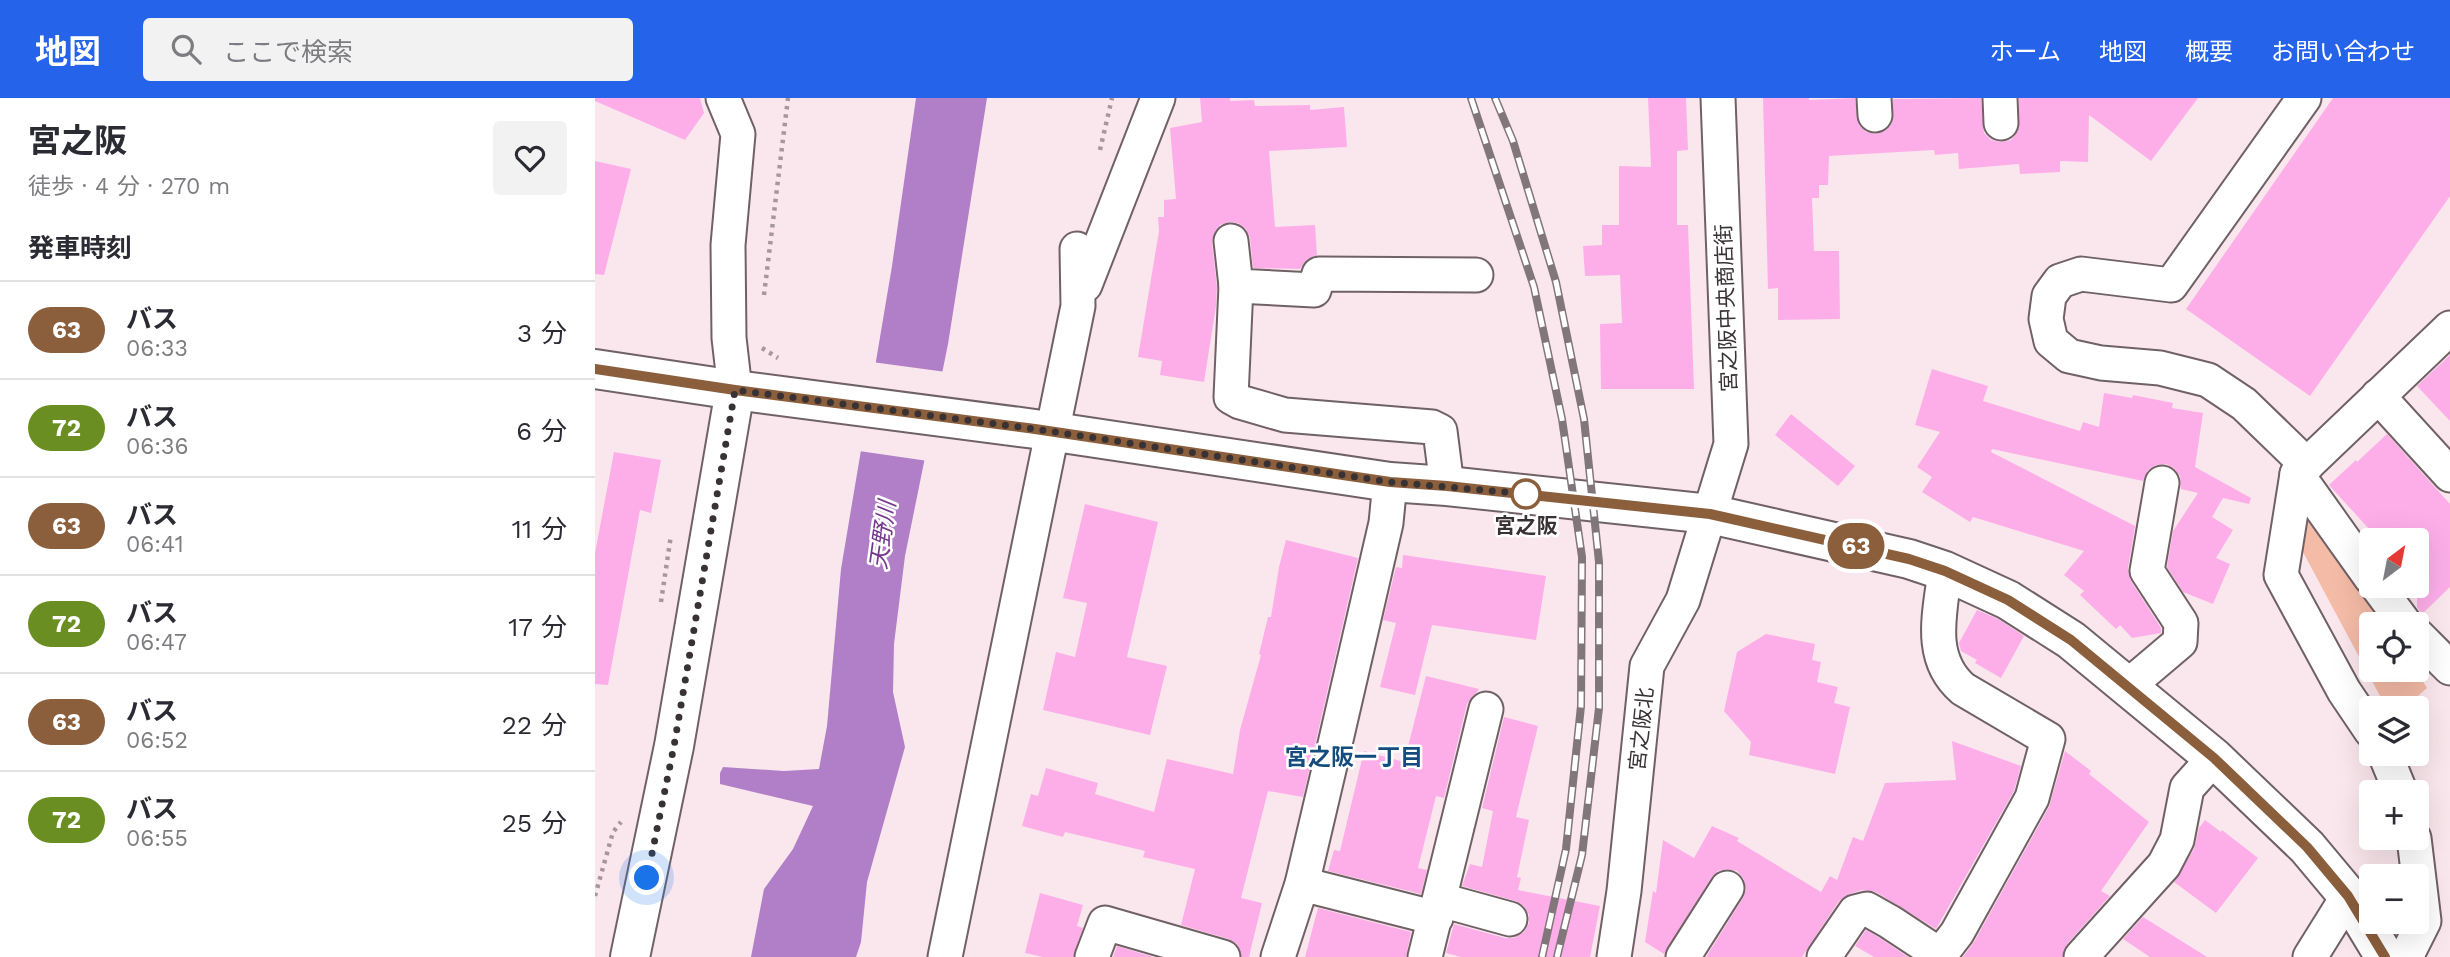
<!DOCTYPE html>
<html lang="ja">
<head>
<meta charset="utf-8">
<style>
	:root { --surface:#fff; --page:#f2f2f3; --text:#2b2b33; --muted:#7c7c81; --line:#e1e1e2; --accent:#2563eb }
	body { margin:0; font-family:"Work Sans","Noto Sans JP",sans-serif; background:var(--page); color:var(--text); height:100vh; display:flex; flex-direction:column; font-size:26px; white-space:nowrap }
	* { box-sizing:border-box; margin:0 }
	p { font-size:23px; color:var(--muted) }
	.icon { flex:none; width:38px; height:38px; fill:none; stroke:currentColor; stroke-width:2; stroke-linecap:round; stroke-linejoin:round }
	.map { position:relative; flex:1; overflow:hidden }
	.panel { display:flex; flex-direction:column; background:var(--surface); width:595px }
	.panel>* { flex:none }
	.badge { padding:0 14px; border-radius:23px; font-size:24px; line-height:46px }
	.needle { width:46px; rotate:32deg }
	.buttons { position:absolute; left:1764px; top:430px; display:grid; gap:14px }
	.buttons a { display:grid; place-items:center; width:70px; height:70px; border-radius:7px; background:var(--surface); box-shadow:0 7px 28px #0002; font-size:35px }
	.you { position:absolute; width:35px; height:35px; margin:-18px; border:5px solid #fff; border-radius:50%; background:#1a73e8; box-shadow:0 0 0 10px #1a73e833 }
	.map>.badge { position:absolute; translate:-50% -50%; box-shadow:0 0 0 4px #fff }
	h2 { padding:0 28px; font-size:26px; line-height:63px }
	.round { display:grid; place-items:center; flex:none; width:74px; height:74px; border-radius:7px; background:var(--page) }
	.headline { display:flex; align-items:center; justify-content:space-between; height:119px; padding:0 28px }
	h1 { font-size:33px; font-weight:700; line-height:52px }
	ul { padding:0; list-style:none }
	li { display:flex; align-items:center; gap:21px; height:98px; padding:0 28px; border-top:2px solid var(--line) }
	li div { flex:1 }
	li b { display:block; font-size:26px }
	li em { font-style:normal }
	li .badge { min-width:77px; font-weight:700; text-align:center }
	header { display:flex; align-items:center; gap:42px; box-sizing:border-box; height:98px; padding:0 35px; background:var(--accent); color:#fff }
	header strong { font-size:33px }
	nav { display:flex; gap:38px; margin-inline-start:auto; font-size:24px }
	.search { width:490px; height:63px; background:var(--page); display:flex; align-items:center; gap:18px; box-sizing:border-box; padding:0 24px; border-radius:7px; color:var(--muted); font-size:26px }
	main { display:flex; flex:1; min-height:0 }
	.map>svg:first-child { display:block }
</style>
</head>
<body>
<header>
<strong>地図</strong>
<div class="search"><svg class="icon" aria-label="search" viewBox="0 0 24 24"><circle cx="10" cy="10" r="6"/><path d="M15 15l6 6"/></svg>ここで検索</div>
<nav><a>ホーム</a><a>地図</a><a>概要</a><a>お問い合わせ</a></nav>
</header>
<main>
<section class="panel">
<div class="headline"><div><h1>宮之阪</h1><p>徒歩 · 4 分 · 270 m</p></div><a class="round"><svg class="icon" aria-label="heart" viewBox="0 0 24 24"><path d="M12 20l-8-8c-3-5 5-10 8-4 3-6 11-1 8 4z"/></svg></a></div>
<h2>発車時刻</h2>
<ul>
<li><span class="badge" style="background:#8b5e3c;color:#fff">63</span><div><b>バス</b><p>06:33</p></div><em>3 分</em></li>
<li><span class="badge" style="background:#6b8e23;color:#fff">72</span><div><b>バス</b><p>06:36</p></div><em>6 分</em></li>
<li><span class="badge" style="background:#8b5e3c;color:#fff">63</span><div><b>バス</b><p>06:41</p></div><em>11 分</em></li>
<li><span class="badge" style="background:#6b8e23;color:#fff">72</span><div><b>バス</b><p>06:47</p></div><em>17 分</em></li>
<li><span class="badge" style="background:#8b5e3c;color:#fff">63</span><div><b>バス</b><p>06:52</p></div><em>22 分</em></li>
<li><span class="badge" style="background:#6b8e23;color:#fff">72</span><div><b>バス</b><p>06:55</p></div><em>25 分</em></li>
</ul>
</section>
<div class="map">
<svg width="1855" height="859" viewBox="0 0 1855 859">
	<rect width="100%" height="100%" fill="#fae7ed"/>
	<polygon fill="#f4bba6" points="1703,398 1790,527 1776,527 1776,572 1821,572 1832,590 1808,611 1792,611 1701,441"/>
	<polygon fill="#b17fc7" points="321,0 392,0 353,246 310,458 299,546 298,594 310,649 272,784 266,844 261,859 156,859 169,791 198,751 218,708 125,686 125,675 128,669 189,673 224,671 232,628 246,471 297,168"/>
	<polygon fill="#fae7ed" points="277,264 351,274 333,363 264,353"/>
	<g fill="#fdaee9">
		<polygon points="0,0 105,0 109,15 90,42 0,3"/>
		<polygon points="605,0 635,0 635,3 659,2 660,8 715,7 715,12 749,9 752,49 674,53 680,129 720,127 722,157 712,161 705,171 658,170 655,140 651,131 643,125 635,124 625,127 619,135 617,145 622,189 621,208 609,284 565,277 567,263 543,259 564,133 563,119 569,119 569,102 581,101 575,30 607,24"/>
		<polygon points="1053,0 1091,0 1093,52 1082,53 1082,127 1093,127 1099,291 1006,291 1005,226 1027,225 1025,177 990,178 988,148 1007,147 1007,127 1024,127 1024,68 1056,69"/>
		<polygon points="1168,0 1214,0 1214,2 1260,0 1264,27 1271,34 1280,36 1290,33 1297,25 1298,1 1386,0 1389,35 1396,42 1406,44 1416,42 1423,33 1424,0 1603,0 1556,63 1494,17 1493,64 1465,63 1465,74 1425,76 1424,66 1364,71 1363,55 1340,57 1339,52 1234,58 1233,87 1224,87 1224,100 1217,100 1219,153 1244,153 1245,221 1183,222 1183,190 1173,191"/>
		<polygon points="1738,0 1855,0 1855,98 1715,298 1591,211"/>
		<polygon points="0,63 36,71 9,177 0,176"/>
		<polygon points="1855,257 1855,323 1822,288"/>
		<polygon points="1337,271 1393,288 1388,303 1485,333 1488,324 1504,329 1509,295 1537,300 1538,297 1578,305 1577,310 1608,315 1600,369 1656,400 1654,406 1628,400 1617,419 1638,432 1621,460 1635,466 1618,506 1588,494 1572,469 1578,433 1603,395 1586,391 1585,378 1579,370 1571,366 1561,367 1553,372 1548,383 1397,351 1396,354 1540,428 1533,470 1536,483 1566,530 1566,535 1537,540 1525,527 1521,531 1485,497 1489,493 1469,477 1489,453 1378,419 1375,424 1327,394 1337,379 1322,369 1345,334 1320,327"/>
		<polygon points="1196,316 1260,368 1243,388 1180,337"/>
		<polygon points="1792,336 1855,406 1855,489 1827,516 1822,509 1822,443 1785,443 1734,387 1761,362 1762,364"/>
		<polygon points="19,354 66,362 56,415 45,412 13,587 0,586 0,455"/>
		<polygon points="490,406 563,424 532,559 572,568 555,637 448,612 461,554 480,559 492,505 468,500"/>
		<polygon points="691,442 763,460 708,699 673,693 646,800 667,805 654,859 647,859 642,846 634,841 586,827 600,771 548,759 550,753 470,734 468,739 427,728 436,696 443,698 451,670 503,685 500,696 559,714 572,661 638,676 645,632 666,557 664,556 673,519 676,519 684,469"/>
		<polygon points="808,457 951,478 941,542 837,527 820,597 785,589 801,525 788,522 801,469 807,470"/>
		<polygon points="1382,512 1403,521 1429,538 1406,580 1380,565 1382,562 1366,553 1364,545"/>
		<polygon points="1171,536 1220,546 1217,562 1226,564 1222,584 1243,589 1239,605 1255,609 1240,676 1154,657 1156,644 1129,613 1142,554"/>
		<polygon points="831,578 884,591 872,606 849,700 841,698 823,770 832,772 826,796 733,773 739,752 745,753 769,653 809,664"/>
		<polygon points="909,619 943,628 921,719 934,722 922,779 926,780 923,792 1005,808 995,859 866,859 851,855 859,826 910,840 919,840 929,834 934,825 934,817 929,808 921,803 867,788 875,766 887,769 898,713 887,710"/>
		<polygon points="1357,643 1426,668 1419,693 1341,831 1281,794 1267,792 1254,796 1244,803 1207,859 1111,859 1148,800 1151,792 1149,781 1142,773 1132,771 1123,773 1116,780 1069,856 1050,844 1058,793 1061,795 1068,742 1099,760 1117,728 1144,740 1142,743 1226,794 1235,778 1242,782 1258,739 1268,743 1290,685 1361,682"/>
		<polygon points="1470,653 1496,673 1494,676 1554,724 1506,793 1515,798 1472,846 1467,859 1368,859 1379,844 1454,709"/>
		<polygon points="1610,722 1626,734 1627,732 1663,760 1621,815 1579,784 1599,751 1604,730"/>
		<polygon points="445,795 488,807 482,828 488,830 478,859 448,859 430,855"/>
		<polygon points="723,810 816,834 811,859 710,859"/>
		<polygon points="1548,819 1612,859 1555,859 1528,841"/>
		<polygon points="1271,832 1285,840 1313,859 1279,859 1260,848"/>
		<polygon points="522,848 558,859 518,859"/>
	</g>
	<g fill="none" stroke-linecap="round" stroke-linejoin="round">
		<g stroke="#706165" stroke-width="37">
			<g id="minor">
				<polyline points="128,0 143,36 133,147 134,240 140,292"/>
				<polyline points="1279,0 1280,17"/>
				<polyline points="1405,0 1406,25"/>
				<polyline points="1709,0 1576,187 1486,176 1465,183 1454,198 1451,221 1456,243 1474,258 1506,265 1565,270 1613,282 1649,306 1712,367"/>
				<polyline points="636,143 641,188 719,192 724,176 881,177"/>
				<polyline points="490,187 563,0"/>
				<polyline points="641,188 636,299 645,304 690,317 837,329 845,333 852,388"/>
				<polyline points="1783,298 1855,377"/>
				<polyline points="1702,376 1776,480"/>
				<polyline points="1782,488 1811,527"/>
				<polyline points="1822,537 1855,570"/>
				<polyline points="1533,588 1585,544 1586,525 1552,473 1567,385"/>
				<polyline points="1776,633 1749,593 1686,477 1702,376 1855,230"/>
				<polyline points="1790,656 1806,695"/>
				<polyline points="707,786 841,820"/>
				<polyline points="846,802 915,821"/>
				<polyline points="350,859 483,208 482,151"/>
				<polyline points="497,859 510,825 628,859"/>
				<polyline points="683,859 707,786 740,646 791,425 795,384"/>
				<polyline points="830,859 891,611"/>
				<polyline points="1019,859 1029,793 1052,568 1088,502 1136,346 1123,0"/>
				<polyline points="1088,859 1132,790"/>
				<path d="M 1229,859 L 1260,814 L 1272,811 L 1295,824 L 1345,857 L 1362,835 L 1437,700 L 1453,641 L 1368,591 C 1332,560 1345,515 1350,473"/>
				<polyline points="1486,859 1569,767 1582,742 1592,690 1619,660"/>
				<polyline points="1715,859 1753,798"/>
				<polyline points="1811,859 1829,823 1819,740"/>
			</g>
		</g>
		<g stroke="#706165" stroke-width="42">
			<g id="major">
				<polyline points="0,271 140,292 440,331 795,384 852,388 1115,416 1314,461 1350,473 1413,502 1476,542 1619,660 1712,749 1753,798 1790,859"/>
				<polyline points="35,859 79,648 140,292"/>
			</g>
		</g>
		<g stroke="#a5979b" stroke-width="4.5" stroke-dasharray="3.5 5" stroke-linecap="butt">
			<polyline points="505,52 517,0"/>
			<polyline points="169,197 193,0"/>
			<polyline points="167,250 183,260"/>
			<polyline points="66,504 76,437"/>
			<polyline points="0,798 18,734 26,724"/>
		</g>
		<use href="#minor" stroke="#fff" stroke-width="33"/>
		<use href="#major" stroke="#fff" stroke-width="38"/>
		<g stroke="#817679" stroke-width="8">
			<g id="rail">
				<polyline points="876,0 939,189 967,321 987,459 986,608 971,751 947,859"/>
				<polyline points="900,0 918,43 961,184 989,321 1004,464 1004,610 987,757 962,859"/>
			</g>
		</g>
		<use href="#rail" stroke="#fff" stroke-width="5" stroke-dasharray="16" stroke-linecap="butt"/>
	</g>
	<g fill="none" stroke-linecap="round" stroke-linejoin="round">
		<g stroke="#fff" stroke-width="16">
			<polyline id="line" points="0,271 140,292 440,331 795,384 852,388 1115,416 1314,461 1350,473 1413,502 1476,542 1619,660 1712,749 1753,798 1790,859"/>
		</g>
		<use href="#line" stroke="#8b5e3c" stroke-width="10"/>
		<polyline stroke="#393234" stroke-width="7" stroke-dasharray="0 12.6" points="52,780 79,648 140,292 440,331 795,384 933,396 931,396"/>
	</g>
	<circle fill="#fff" stroke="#8b5e3c" stroke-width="3.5" cx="931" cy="396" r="14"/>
	<g text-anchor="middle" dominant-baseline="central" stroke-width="5" stroke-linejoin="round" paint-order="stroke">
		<g font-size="21" fill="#393234" stroke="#fff">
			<text transform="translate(1131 210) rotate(-92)">宮之阪中央商店街</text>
			<text transform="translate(1046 631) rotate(-84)">宮之阪北</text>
		</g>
		<g font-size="21" font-weight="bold" fill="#393234" stroke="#fff">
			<text x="931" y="427">宮之阪</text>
		</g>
		<g font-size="23" font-style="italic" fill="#74368d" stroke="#fff">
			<text transform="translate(288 437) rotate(-82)">天野川</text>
		</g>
		<g font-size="23" font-weight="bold" fill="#134c7d" stroke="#fff">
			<text x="759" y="659">宮之阪一丁目</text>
		</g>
	</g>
</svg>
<div class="buttons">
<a><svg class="needle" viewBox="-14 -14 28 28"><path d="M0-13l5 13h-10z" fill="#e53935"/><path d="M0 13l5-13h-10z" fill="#7c7c81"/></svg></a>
<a><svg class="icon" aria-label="locate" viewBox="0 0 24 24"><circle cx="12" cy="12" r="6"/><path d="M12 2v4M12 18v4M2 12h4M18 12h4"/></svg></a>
<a><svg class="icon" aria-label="layers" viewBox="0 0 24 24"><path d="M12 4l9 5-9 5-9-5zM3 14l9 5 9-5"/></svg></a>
<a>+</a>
<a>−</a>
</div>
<div class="you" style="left:52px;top:780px"></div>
<b class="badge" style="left:1261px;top:448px;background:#8b5e3c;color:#fff">63</b>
</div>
</main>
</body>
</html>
